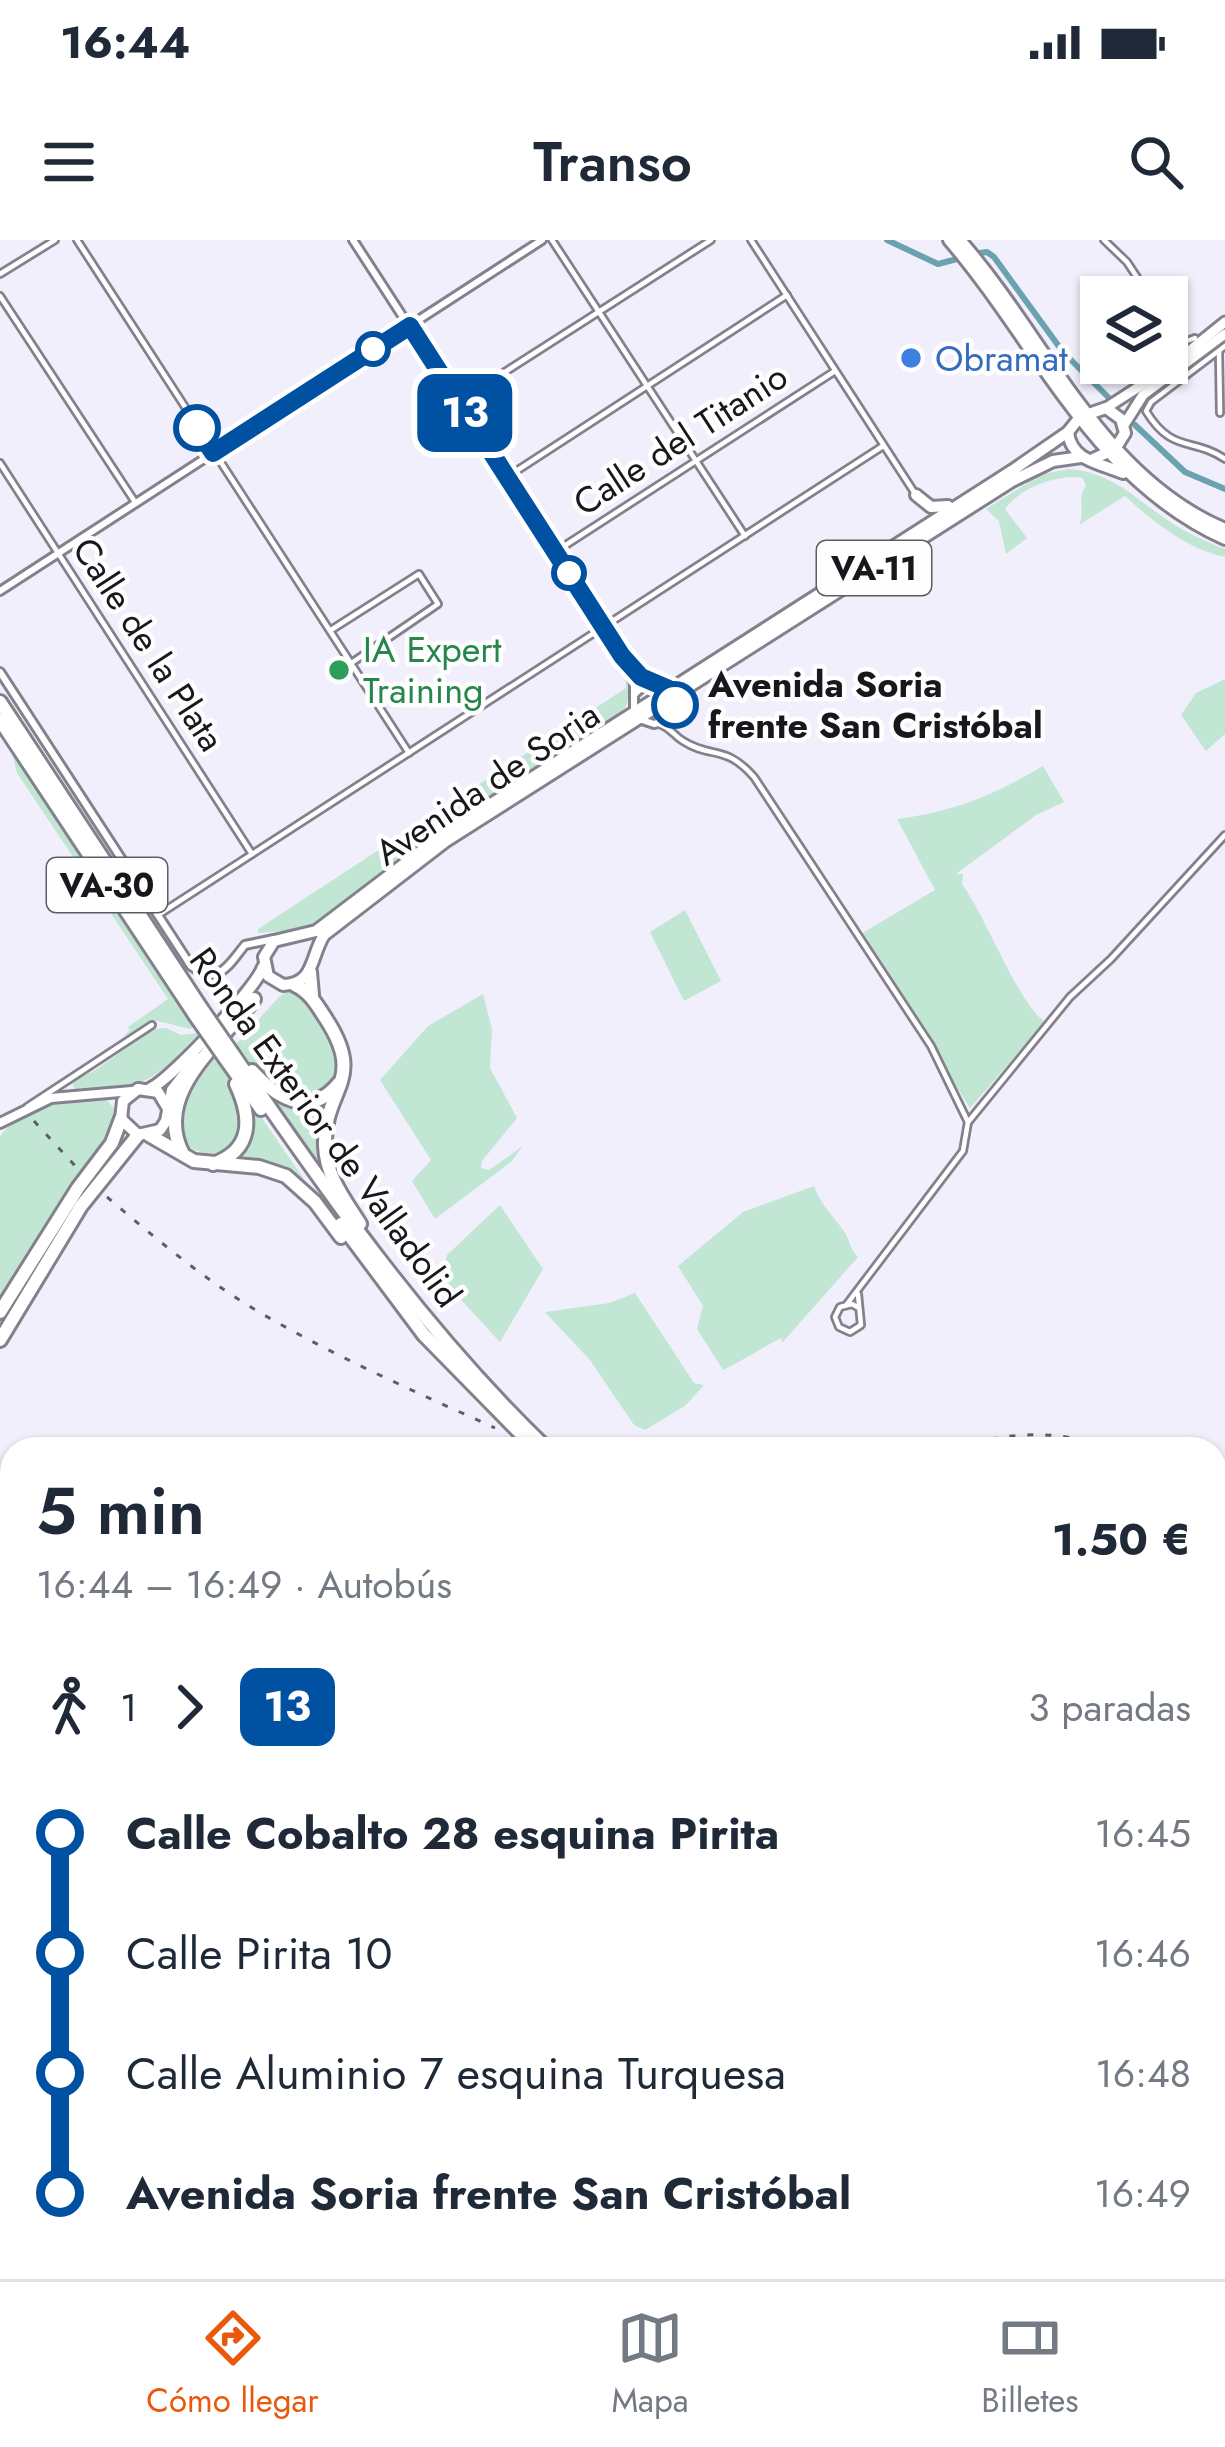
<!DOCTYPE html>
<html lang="es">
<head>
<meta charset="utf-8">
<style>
	:root { --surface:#fff; --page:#f6f6f7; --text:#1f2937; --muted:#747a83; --line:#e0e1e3; --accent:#ea580c }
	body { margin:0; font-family:Jost,sans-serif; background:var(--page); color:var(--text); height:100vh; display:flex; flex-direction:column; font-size:45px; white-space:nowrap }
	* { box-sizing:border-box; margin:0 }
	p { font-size:39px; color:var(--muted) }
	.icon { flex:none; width:66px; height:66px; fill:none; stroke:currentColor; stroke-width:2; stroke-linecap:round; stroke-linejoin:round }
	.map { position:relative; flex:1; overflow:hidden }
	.panel { position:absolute; left:0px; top:1197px; width:1227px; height:843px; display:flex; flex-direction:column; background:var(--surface); border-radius:36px 36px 0 0; box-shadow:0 3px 9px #0004 }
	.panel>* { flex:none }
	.badge { padding:0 24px; border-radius:18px; font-size:42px; line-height:78px }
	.fabs { position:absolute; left:1080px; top:36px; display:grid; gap:24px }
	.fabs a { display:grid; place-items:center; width:108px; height:108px; border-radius:0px; background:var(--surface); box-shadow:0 3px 9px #0004; font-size:60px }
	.map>.badge { position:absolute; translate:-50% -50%; box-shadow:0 0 0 6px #fff }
	.legs { display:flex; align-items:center; gap:18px; height:132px; padding:0 36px; font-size:39px }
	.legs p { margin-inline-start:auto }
	.overview { display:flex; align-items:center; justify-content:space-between; height:204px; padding:0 36px }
	h1 { font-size:66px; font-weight:600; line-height:90px }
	ul { padding:0 36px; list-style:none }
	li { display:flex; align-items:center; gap:42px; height:120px; font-size:45px }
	li i { display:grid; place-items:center; width:18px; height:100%; margin:0 15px; background:currentColor }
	li i::after { content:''; width:30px; height:30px; margin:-15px; border:9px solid; border-radius:50%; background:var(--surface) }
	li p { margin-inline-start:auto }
	li:first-child i { background:linear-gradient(#0000 50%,currentColor 0) }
	li:last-child i { background:linear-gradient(currentColor 50%,#0000 0) }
	.status { display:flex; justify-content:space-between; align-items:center; height:84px; padding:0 60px; background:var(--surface); direction:ltr }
	.status svg { height:33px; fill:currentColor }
	header { display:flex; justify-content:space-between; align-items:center; height:156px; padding:0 36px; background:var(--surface); font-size:54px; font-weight:600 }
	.dock { display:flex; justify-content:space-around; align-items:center; height:168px; border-top:3px solid var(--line); background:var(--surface); font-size:33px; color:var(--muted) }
	.dock a { display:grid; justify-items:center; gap:6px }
	.dock .active { color:var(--accent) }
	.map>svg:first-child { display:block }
</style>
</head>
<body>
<div class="status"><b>16:44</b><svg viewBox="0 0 49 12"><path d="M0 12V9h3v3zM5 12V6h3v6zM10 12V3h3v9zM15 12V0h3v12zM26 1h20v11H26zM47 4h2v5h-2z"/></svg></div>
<header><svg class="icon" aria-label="menu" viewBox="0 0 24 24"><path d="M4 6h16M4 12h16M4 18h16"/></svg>Transo<svg class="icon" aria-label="search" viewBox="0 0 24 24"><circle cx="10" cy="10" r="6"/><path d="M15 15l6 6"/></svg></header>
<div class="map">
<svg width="1225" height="2039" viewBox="0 0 1225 2039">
	<rect width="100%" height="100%" fill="#f2effc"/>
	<g fill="#c1e6d4">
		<path d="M 1069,229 C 1113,232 1136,260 1172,283 C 1188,294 1207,302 1225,309 L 1225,317 C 1187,309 1152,281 1125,256 L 1079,285 C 1086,272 1076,259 1086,246 L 1083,238 C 1057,234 1021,247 1005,269 L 1027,298 L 1006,314 L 999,281 L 986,269 L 1042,234 Z"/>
		<path d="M 625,437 C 635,450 628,466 617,478 L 430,599 L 322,681 L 303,690 L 258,693 L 258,689 L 626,448 Z"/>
		<polygon points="1225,439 1225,494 1206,511 1181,475 1196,453"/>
		<polygon points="11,509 194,786 190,789 154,780 123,797 130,790 128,787 168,759 17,533"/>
		<path d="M 1043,526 L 1064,562 L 1036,575 L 956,634 L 963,634 L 962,644 C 986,677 1018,763 1045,782 L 970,868 L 859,695 L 935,650 L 897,579 C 952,572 995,555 1043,526 Z"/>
		<polygon points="685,670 721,741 684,761 650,692"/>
		<path d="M 292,749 C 305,756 311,766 319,778 C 346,819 352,855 292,858 L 254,830 L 235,805 L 280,756 Z"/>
		<polygon points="483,754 492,789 490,828 517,878 482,921 481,928 489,930 523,906 511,922 435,979 412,941 431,920 380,840 428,786"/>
		<path d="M 166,788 L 181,795 L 199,793 C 153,842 145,850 76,850 L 73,846 L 73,840 L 94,831 L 153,789 Z"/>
		<path d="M 215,818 C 224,832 236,846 239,862 C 247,896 228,924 192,909 C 166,878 195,843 215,818 Z"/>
		<polygon points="256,839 282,860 328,858 322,903 343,964"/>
		<polygon points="241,848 315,955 302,943 234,919 244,909"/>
		<path d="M 97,857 L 108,861 L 115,870 L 112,894 L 0,1058 L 0,896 C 24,865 59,861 97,857 Z"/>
		<path d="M 814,946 C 821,966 832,974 843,990 C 850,999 849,1008 858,1017 L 782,1103 L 781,1098 C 763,1107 743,1121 723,1130 L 697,1089 L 703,1066 L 678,1026 L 743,972 Z"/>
		<polygon points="500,965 543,1029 500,1102 453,1051 442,1031 447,1015"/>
		<polygon points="635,1053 694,1143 704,1145 686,1165 645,1190 634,1185 590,1120 545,1072 609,1063"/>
		<polygon points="132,2028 377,2028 377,2039 138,2039"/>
	</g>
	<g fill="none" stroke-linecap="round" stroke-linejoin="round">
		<g stroke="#6aa3af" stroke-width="6">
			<polyline points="887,0 938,24 961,18"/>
			<polyline points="973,14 987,12 994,17 1063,112 1108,157"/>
			<polyline points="1135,185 1185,232 1225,249"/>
		</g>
		<g stroke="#84818d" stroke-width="10">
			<g id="minor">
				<polyline points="77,0 409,513"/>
				<polyline points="552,0 745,296"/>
				<polyline points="751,0 914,252"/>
				<polyline points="1104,0 1127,22 1150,57"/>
				<polyline points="0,34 55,0"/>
				<polyline points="0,56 135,262"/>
				<polyline points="1167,83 1180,111"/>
				<polyline points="1178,99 1184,102 1195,98"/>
				<path d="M 1225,106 L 1151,162 L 1146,171 C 1172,214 1193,197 1225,219"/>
				<polyline points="1219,111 1220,173"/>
				<polyline points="1108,131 1118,134 1137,123"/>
				<polyline points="458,162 711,0"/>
				<polyline points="0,223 252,614"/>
				<polyline points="507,237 787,55"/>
				<polyline points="555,312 835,131"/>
				<polyline points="331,390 419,334 438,364 350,424"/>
				<path d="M 659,484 C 671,488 673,495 683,501 C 711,519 725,504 754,537 L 931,806 L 968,882 L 963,911 L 847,1064"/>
				<polyline points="158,675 883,206"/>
				<polyline points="27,867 152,785"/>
				<polyline points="969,881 1070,757 1111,719 1225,595"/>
				<polyline points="858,1054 861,1085 850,1092 839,1087 835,1077 840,1067 852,1064 859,1068"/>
			</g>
		</g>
		<g stroke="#84818d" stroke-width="12">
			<g id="tertiary">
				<polyline points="353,0 623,416 642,437 655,444"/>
				<polyline points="0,351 542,0"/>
				<polyline points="627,425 634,443 634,470"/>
				<path d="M 0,432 L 191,726 C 219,747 229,724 245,705 L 274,699"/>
				<path d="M 634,455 C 648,439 666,441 675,460 L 665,481 L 654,484 L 642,480"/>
			</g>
		</g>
		<g stroke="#84818d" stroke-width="14">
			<polyline id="secondary" points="0,883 51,858 132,851"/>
		</g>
		<g stroke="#84818d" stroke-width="15">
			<g id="primary">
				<polyline points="1106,168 1168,128 1225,82"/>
				<polyline points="1124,185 1143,155 1225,94"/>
			</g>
		</g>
		<g stroke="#84818d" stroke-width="16">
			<g id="trunk">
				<path d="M 949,0 C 1039,105 1092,239 1225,299"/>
				<path d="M 960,0 C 1046,97 1099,236 1225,289"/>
				<path d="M 1068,192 C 1071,221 1100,223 1123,233"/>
				<path d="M 1081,217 L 1053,221 L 1012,241 L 446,601 L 324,695 C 310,717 315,744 283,745 L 268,736 L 264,717 L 274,701 L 316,691 L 441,596 L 1013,230 L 1068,192 L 1080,177 L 1106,168 L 1121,179 L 1125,193 L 1115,209 L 1091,220"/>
				<polyline points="916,255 931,267 948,266"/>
				<path d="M 151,848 C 171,839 257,747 263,727"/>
				<polyline points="167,867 158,852 138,849 123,861 121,879 138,895 160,890 166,881 172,850 197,818"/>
			</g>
		</g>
		<g stroke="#84818d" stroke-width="18">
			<g id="motorway">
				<polyline points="0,462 201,768"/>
				<polyline points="0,480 195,775"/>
				<polyline points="310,732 312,755"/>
				<path d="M 295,745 C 310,752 317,765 326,779 C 367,842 323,848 325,906 C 326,936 345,960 360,984"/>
				<path d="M 232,813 C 328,953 424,1091 547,1209"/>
				<polyline points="225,818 261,869"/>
				<path d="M 252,831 C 277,858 310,879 339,843"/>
				<polyline points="149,895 194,921 259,927 286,936 315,962 341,997"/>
				<path d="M 183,914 C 151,853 221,803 254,759"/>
				<path d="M 213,924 C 253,910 252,878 236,844"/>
				<polyline points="341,984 424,1095 531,1204"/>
				<polyline points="0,1072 78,948 112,903 121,879"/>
				<polyline points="0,1100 81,966 138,895"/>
				<polyline points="1215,1548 1225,1552"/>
				<polyline points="1215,1565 1225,1569"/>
			</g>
		</g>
		<use href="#minor" stroke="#fff" stroke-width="4.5"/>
		<use href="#tertiary" stroke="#fff" stroke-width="6"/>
		<use href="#secondary" stroke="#fff" stroke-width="8"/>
		<use href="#primary" stroke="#fff" stroke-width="9"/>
		<use href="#trunk" stroke="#fff" stroke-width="10"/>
		<use href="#motorway" stroke="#fff" stroke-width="12"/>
		<g stroke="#605e65" stroke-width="3" stroke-dasharray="6 12" stroke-linecap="butt">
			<polyline points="34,881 78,929"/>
			<path d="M 107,957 C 154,997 201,1037 254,1069 C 331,1115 414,1151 495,1188"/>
			<path d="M 957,1209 C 1009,1190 1062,1190 1113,1209"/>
			<polyline points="1215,1255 1225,1259"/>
			<polyline points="1215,1524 1225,1529"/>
		</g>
		<g stroke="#84818d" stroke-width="18" stroke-linecap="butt">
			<g id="motorway-bridge">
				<polyline points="201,768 232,813"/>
				<polyline points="195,775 225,818"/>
			</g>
		</g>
		<use href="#motorway-bridge" stroke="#fff" stroke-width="12"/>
	</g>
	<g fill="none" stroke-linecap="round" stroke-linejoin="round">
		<g stroke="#fff" stroke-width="27">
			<polyline id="line-1" points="197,188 213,213 410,86 622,416 641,437 669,449 675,465"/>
		</g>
		<use href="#line-1" stroke="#0051a1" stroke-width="18"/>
	</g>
	<g fill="#fff" stroke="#0051a1" stroke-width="6">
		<circle cx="373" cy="109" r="15"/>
		<circle cx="197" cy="188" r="21"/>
		<circle cx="569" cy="333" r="15"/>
		<circle cx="675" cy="465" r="21"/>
	</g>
	<circle fill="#3f7fe0" stroke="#fefefe" stroke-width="4.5" cx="911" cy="118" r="12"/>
	<circle fill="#2e9e5b" stroke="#fefefe" stroke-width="4.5" cx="339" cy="430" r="12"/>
	<g text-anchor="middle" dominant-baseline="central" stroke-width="9" stroke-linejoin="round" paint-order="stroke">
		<g fill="#fefefe" stroke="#5d5c5f" stroke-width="3">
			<rect x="817" y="301" width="114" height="54" rx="9"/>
			<rect x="47" y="618" width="120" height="54" rx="9"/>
		</g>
		<g font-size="33" font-weight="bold" fill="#18171b">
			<text x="874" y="328">VA-11</text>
			<text x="107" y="645">VA-30</text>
		</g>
		<g font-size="36" fill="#366cbe" stroke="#fefefe" text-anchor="start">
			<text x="935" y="118">Obramat</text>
		</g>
		<g font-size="36" fill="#18171b" stroke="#fefefe">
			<text transform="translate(680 199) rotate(-33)">Calle del Titanio</text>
			<text transform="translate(149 404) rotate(57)">Calle de la Plata</text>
			<text transform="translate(487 543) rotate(-34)">Avenida de Soria</text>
			<text transform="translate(326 887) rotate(54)">Ronda Exterior de Valladolid</text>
		</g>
		<g font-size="36" fill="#27864d" stroke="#fefefe" text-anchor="start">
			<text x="363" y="409">IA Expert<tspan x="363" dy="41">Training</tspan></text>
		</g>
		<g font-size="36" font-weight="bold" fill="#18171b" stroke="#fefefe" text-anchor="start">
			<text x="708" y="444">Avenida Soria<tspan x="708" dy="41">frente San Cristóbal</tspan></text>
		</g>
	</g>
</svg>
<div class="fabs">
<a><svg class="icon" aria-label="layers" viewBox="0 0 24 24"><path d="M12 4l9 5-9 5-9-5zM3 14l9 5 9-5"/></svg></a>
</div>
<b class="badge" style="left:465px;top:173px;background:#0051a1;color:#fff">13</b>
<section class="panel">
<div class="overview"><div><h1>5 min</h1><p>16:44 – 16:49 · Autobús</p></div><b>1.50 €</b></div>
<div class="legs"><svg class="icon" aria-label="walk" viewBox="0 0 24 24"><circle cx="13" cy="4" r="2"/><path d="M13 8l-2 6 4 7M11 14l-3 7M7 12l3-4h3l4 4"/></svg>1<svg class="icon" aria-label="forward" viewBox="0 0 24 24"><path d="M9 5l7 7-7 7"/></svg><b class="badge" style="background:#0051a1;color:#fff">13</b><p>3 paradas</p></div>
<ul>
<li><i style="color:#0051a1"></i><b>Calle Cobalto 28 esquina Pirita</b><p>16:45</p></li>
<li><i style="color:#0051a1"></i><span>Calle Pirita 10</span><p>16:46</p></li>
<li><i style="color:#0051a1"></i><span>Calle Aluminio 7 esquina Turquesa</span><p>16:48</p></li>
<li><i style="color:#0051a1"></i><b>Avenida Soria frente San Cristóbal</b><p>16:49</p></li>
</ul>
</section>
</div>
<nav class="dock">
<a class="active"><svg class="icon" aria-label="directions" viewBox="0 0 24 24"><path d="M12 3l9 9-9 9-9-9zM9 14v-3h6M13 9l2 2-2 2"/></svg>Cómo llegar</a>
<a><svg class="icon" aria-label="map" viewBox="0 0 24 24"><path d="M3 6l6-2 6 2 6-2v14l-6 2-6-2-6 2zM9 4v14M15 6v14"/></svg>Mapa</a>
<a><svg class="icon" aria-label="tickets" viewBox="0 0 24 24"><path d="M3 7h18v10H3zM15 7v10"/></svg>Billetes</a>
</nav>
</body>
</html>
